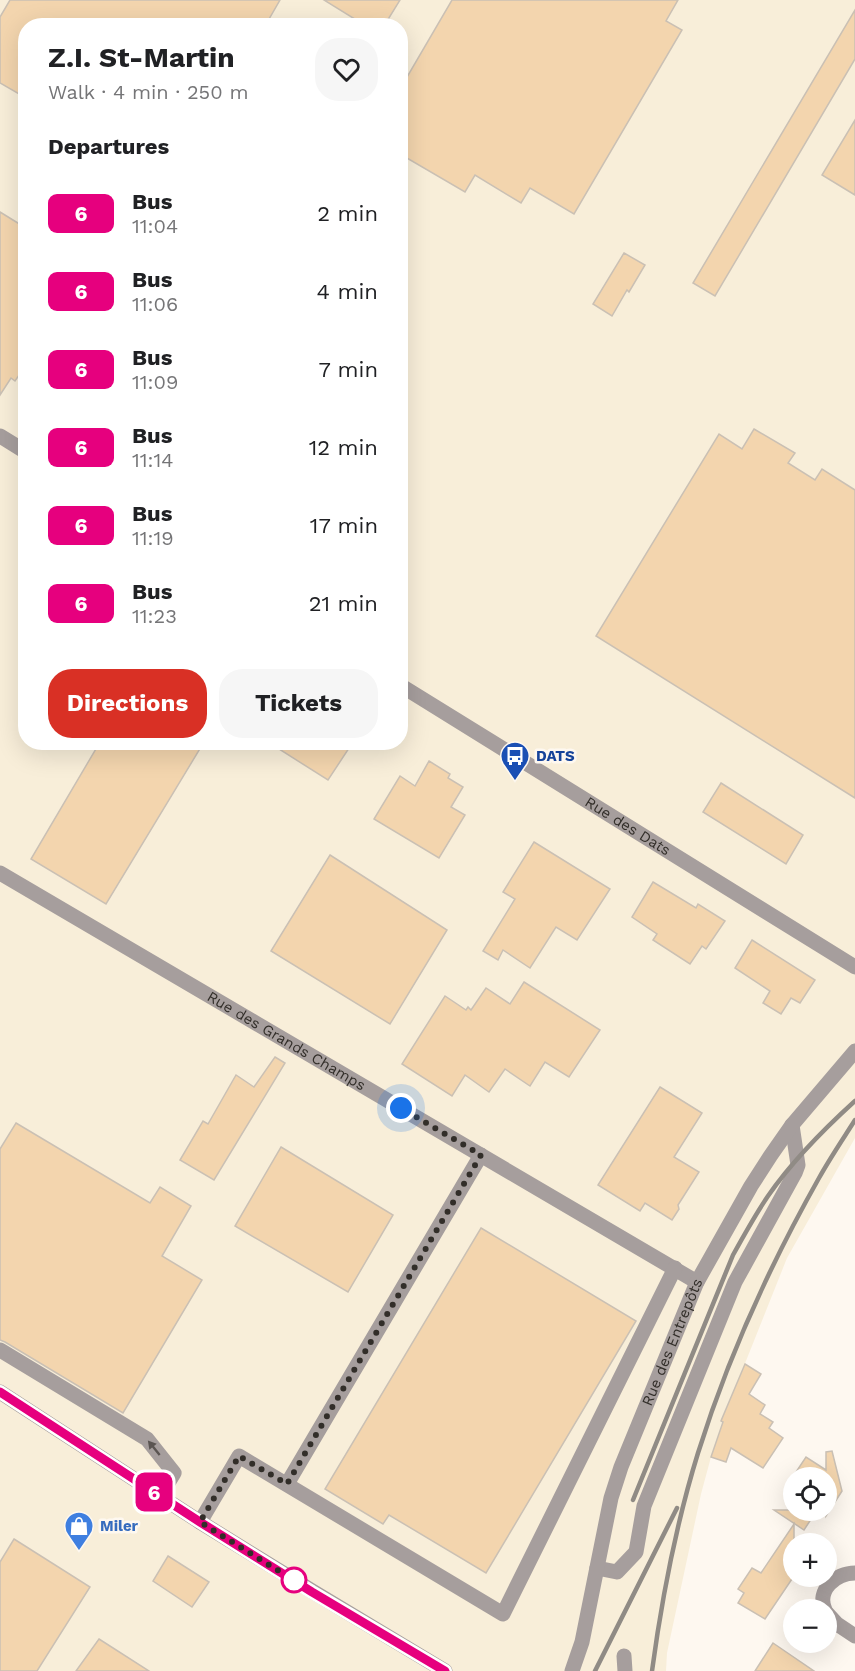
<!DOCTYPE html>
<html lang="en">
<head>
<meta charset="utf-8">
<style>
	:root { --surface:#fff; --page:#f6f6f6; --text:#202124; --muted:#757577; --accent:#d93025 }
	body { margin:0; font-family:"Work Sans",sans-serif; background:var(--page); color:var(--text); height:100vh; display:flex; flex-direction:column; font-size:22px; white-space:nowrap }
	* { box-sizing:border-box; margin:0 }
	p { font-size:20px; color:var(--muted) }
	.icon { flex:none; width:33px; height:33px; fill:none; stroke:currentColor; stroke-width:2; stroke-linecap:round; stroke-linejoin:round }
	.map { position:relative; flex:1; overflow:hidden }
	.panel { position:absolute; left:18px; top:18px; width:390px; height:732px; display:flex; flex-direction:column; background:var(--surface); border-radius:24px; box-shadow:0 6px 24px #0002 }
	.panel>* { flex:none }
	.badge { padding:0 12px; border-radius:9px; font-size:21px; line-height:39px }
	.fabs { position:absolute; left:783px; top:1467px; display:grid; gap:12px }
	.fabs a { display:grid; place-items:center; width:54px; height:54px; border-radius:50%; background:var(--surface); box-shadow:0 6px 24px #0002; font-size:30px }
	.you { position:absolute; width:30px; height:30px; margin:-15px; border:4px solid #fff; border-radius:50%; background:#1a73e8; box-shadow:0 0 0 9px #1a73e833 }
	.map>.badge { position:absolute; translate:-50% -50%; box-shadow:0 0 0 3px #fff }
	h2 { padding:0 30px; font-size:22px; line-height:54px }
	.round { display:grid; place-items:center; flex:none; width:63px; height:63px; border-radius:24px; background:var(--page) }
	.summary { display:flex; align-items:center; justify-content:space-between; height:102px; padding:0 30px }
	h1 { font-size:28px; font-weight:700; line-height:45px }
	.cta { display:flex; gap:12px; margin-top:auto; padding:12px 30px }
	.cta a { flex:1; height:69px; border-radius:24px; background:var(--accent); color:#fff; font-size:24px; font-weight:700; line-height:69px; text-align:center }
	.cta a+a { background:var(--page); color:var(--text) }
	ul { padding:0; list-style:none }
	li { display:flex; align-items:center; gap:18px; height:78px; padding:0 30px }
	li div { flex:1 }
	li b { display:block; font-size:22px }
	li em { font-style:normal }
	li .badge { min-width:66px; font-weight:700; text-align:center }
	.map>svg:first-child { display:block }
</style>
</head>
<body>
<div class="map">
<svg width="855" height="1671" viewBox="0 0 855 1671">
	<rect width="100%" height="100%" fill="#fef8f0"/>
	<path fill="#f8eed9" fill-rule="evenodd" d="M 0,0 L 855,0 L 855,1138 L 787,1258 L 732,1396 L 711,1457 L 701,1494 L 667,1653 L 666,1671 L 0,1671 ZM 26,26 L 400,26 L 400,742 L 26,742 Z"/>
	<g fill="#f3d5ae" stroke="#cac0b4" stroke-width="1.5">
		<polygon points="10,0 280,0 265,26 26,26 26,98 0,83 0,17"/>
		<polygon points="324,0 400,0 384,26 366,26"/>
		<polygon points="452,0 678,0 666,21 682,30 574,214 530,188 521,203 475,175 465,192 400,154 400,89"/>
		<polygon points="855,10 855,59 715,296 693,283"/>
		<polygon points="855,120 855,195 822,175"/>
		<polygon points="0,212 26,228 26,365 15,381 11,378 0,395"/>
		<polygon points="624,253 645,265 629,292 627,290 612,316 593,304"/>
		<polygon points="754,429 795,453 788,463 815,480 822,469 855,490 855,798 596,636 719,434 742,449"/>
		<polygon points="100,742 204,742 106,904 31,859"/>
		<polygon points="268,742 353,742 328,780"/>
		<polygon points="429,761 450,774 448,778 463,787 451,807 465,815 439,858 374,819 400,776 415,786"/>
		<polygon points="721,783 803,835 786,864 703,812"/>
		<polygon points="534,842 610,889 577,940 556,927 530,968 503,950 498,960 483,951 515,899 503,892"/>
		<polygon points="330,855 447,930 390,1024 271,951"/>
		<polygon points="653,882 696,908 698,904 725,921 706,949 702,946 690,964 653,940 657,934 632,917"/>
		<polygon points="752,940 815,980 800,1003 791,998 781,1014 763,1003 770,991 735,968"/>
		<polygon points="524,982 600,1030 569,1077 545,1062 530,1086 505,1069 489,1092 465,1075 452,1096 402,1064 445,996 466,1010 468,1007 471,1010 486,988 510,1004"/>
		<polygon points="275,1057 285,1063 214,1180 180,1160 203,1121 208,1124 236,1075 254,1087"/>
		<polygon points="660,1087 702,1113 674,1157 699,1172 678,1205 679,1209 672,1220 645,1203 640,1211 598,1185"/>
		<polygon points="16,1123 150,1203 160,1187 191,1206 162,1256 202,1280 123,1413 5,1342 0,1340 0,1149"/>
		<polygon points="281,1147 393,1215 348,1292 235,1226"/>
		<polygon points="481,1228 636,1321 486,1573 389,1515 383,1524 325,1489"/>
		<polygon points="745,1364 761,1374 749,1394 765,1405 760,1414 773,1422 769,1428 783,1438 763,1468 731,1448 726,1462 711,1457 723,1422 721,1421"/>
		<polygon points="832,1451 842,1491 826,1516 826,1478 792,1478 806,1457 826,1470 826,1452"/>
		<polygon points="774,1510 817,1510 804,1530"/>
		<polygon points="794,1524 794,1576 765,1619 738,1603 744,1593 738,1589 752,1568 761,1573"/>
		<polygon points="14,1539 90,1587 37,1671 0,1671 0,1562"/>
		<polygon points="168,1556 209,1582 192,1607 153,1581"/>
		<polygon points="99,1639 149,1671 76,1671"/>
		<polygon points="773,1643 814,1671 755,1671"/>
	</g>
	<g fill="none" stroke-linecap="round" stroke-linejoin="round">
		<g stroke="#a69e9d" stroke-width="15">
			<polyline points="0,436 26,452"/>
			<path id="s1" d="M 400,685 L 855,967"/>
			<path id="s2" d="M 0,873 L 697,1282"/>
			<polyline points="0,1350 147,1439 174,1473 160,1496"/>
			<polyline points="0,1392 200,1522 312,1591 445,1671"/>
			<polyline points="287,1484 481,1155"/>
			<polyline points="200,1522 239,1456 503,1614 675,1268"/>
			<polyline points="597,1568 617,1572 636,1552 644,1506 735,1282 795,1173 798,1165 792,1125"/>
			<path d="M 825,1610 C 816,1590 836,1573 855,1573"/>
			<polyline points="826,1612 837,1624 855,1636"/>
			<polyline points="624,1656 625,1671"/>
			<path id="s3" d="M 572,1671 L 582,1642 L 611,1498 L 621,1467 L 697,1282 L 751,1186 L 771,1155 L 792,1125 L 855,1051"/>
		</g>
		<g stroke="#908b85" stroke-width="4.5">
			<path d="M 633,1500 L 733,1255 C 744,1235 755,1215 768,1196 C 793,1160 823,1130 855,1101"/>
			<polyline points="595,1671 677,1508"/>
			<path d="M 652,1671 C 662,1597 676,1524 698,1453 C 728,1357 770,1265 819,1178 C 830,1158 843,1139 855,1120"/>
		</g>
	</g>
	<defs><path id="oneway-solid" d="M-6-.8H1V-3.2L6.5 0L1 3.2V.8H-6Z" transform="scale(1.5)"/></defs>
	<use fill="#5b5552" href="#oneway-solid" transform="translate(154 1448) rotate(-129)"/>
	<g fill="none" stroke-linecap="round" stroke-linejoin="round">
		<g stroke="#fff" stroke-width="14">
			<polyline id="line" points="0,1392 200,1522 312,1592 445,1671"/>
		</g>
		<use href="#line" stroke="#e6007e" stroke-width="9"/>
		<polyline stroke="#322e29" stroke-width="6" stroke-dasharray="0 10.8" points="294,1580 295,1581 200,1522 239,1456 287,1484 481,1155 401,1108"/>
	</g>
	<defs>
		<g id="bus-pin" transform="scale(1.5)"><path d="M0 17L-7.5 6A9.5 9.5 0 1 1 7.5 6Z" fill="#1a4fb4" stroke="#fef8f0"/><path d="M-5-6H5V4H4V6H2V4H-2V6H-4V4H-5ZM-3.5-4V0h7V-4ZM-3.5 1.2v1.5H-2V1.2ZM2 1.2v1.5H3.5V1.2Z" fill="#fff"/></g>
		<g id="shop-pin" transform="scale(1.5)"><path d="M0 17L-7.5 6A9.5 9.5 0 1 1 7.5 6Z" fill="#3f7fe0" stroke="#fef8f0"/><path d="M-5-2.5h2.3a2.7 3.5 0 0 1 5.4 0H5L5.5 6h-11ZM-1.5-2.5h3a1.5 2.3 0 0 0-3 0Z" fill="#fff"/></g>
	</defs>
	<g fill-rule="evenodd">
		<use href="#bus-pin" x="515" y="756"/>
		<use href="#shop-pin" x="79" y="1526"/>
	</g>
	<circle fill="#fff" stroke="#e6007e" stroke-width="3" cx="294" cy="1580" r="12"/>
	<g text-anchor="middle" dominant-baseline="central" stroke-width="5" stroke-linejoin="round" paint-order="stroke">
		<g font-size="15" font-weight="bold" fill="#164399" stroke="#fef8f0" text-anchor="start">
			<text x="536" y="756">DATS</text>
		</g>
		<g font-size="15" fill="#322e29" stroke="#fef8f0">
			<text stroke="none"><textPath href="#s1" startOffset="268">Rue des Dats</textPath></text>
			<text stroke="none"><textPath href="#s2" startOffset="332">Rue des Grands Champs</textPath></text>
			<text stroke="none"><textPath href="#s3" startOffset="345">Rue des Entrepôts</textPath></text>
		</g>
		<g font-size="15" font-weight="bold" fill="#366cbe" stroke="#fef8f0" text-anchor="start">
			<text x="100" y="1526">Miler</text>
		</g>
	</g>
</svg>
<div class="fabs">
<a><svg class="icon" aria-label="locate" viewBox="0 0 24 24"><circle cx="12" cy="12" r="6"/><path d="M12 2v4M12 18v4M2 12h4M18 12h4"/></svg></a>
<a>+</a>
<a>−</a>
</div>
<div class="you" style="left:401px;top:1108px"></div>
<b class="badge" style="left:154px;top:1492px;background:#e6007e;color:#fff">6</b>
<section class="panel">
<div class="summary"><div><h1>Z.I. St-Martin</h1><p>Walk · 4 min · 250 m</p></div><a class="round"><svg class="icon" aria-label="heart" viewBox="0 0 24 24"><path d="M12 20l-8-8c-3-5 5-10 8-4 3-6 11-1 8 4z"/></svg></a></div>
<h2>Departures</h2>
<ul>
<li><span class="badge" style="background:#e6007e;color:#fff">6</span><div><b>Bus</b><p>11:04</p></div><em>2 min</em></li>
<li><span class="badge" style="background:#e6007e;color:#fff">6</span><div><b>Bus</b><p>11:06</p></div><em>4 min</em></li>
<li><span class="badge" style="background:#e6007e;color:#fff">6</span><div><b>Bus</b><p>11:09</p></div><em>7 min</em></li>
<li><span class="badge" style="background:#e6007e;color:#fff">6</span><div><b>Bus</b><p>11:14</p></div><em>12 min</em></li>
<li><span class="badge" style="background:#e6007e;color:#fff">6</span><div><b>Bus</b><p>11:19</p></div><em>17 min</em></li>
<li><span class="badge" style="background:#e6007e;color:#fff">6</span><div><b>Bus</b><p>11:23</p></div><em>21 min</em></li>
</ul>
<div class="cta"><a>Directions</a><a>Tickets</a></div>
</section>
</div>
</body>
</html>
